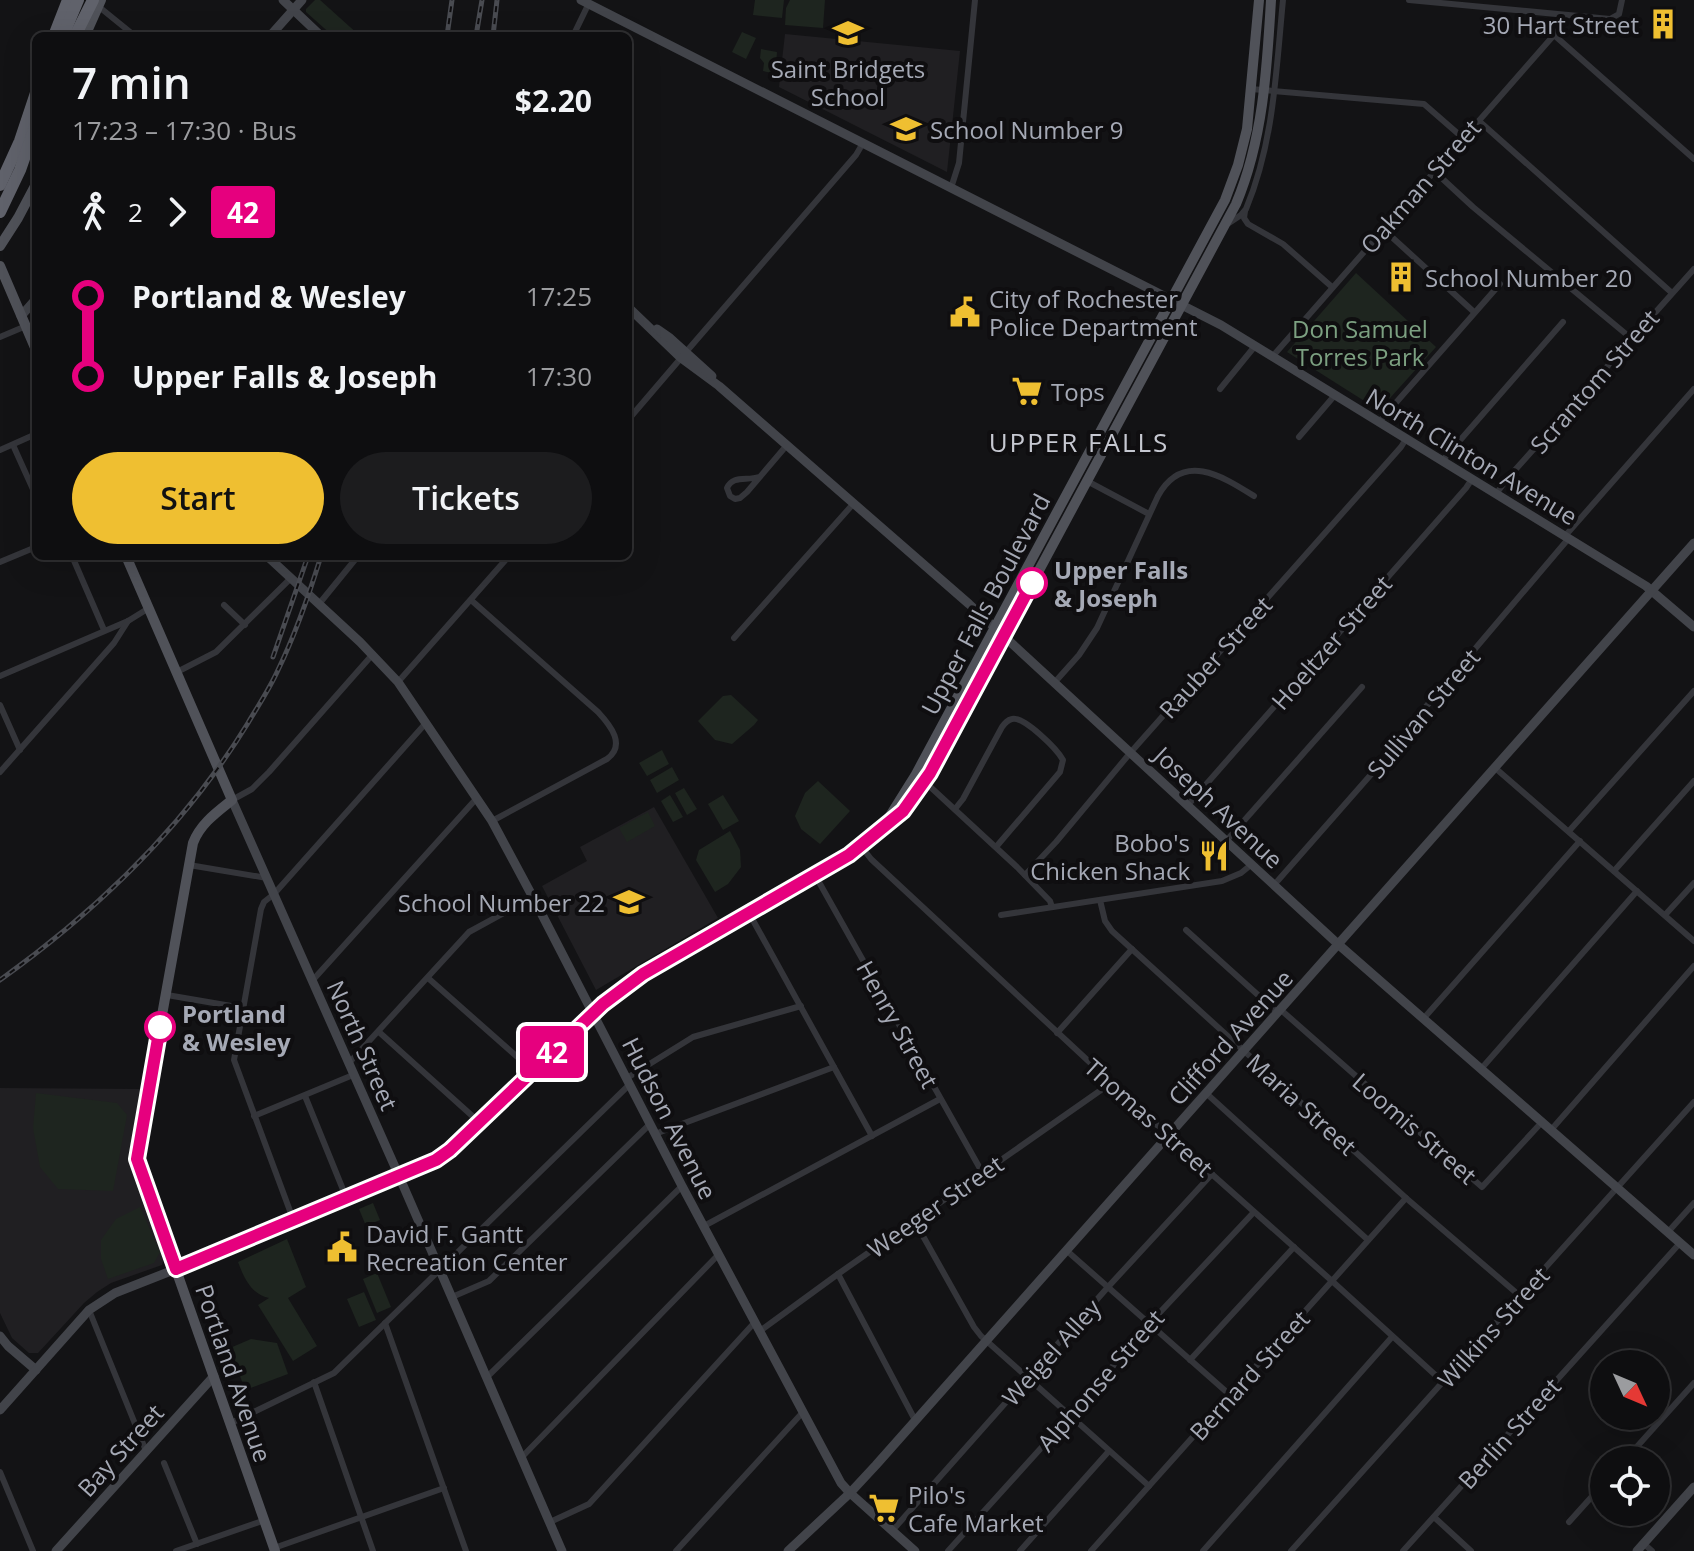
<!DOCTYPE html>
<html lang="en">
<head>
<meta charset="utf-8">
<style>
	:root { --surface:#0e0e10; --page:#1c1c1e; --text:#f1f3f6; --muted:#9b9c9f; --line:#2e2e30; --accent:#efbf31 }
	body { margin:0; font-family:"Open Sans",sans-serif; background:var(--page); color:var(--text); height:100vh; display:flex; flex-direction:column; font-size:30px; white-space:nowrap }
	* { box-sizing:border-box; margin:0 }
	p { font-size:26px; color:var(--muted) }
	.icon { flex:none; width:44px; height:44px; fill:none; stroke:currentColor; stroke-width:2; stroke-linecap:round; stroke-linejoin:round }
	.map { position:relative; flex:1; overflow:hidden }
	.side { position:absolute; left:32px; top:32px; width:600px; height:528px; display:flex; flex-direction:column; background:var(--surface); border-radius:12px; box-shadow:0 8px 32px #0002,0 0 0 2px var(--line) }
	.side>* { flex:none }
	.badge { padding:0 16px; border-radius:6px; font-size:28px; line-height:52px }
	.needle { width:52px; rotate:134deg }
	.tools { position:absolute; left:1590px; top:1350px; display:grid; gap:16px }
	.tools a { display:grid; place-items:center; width:80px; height:80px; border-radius:50%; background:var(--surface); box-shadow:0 8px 32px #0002,0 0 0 2px var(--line); font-size:40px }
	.map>.badge { position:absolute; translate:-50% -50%; box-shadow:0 0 0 4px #fff }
	.legs { display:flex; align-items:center; gap:12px; height:88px; padding:0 40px; font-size:26px }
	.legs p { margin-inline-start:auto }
	.summary { display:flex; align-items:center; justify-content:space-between; height:136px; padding:0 40px }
	h1 { font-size:44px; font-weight:600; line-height:60px }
	.button { display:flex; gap:16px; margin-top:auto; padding:16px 40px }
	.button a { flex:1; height:92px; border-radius:48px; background:var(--accent); color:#111; font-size:32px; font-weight:600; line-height:92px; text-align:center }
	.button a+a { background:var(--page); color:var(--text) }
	ul { padding:0 40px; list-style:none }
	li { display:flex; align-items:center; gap:28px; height:80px; font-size:30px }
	li i { display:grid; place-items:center; width:12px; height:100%; margin:0 10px; background:currentColor }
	li i::after { content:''; width:20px; height:20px; margin:-10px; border:6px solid; border-radius:50%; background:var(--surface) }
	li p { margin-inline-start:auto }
	li:first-child i { background:linear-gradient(#0000 50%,currentColor 0) }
	li:last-child i { background:linear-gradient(currentColor 50%,#0000 0) }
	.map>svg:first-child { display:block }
</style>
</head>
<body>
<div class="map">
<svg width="1694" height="1551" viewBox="0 0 1694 1551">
	<rect width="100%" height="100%" fill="#131315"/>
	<g fill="#201f22">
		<polygon points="785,34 960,51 947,172 779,87"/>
		<polygon points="654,807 718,918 596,990 542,886 587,861 580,847"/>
		<polygon points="0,1088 140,1089 129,1155 132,1170 164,1259 162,1265 111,1283 97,1292 84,1303 38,1353 29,1353 12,1338 0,1313"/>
	</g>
	<g fill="#1e251f">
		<polygon points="315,0 320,0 360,36 333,36 306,12 306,9"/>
		<polygon points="755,0 784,0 782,18 753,15"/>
		<polygon points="790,0 825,0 823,28 785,25 786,8"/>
		<polygon points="742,32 756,38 746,59 732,52"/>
		<polygon points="761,49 777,52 776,64 774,64 773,72 771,73 763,71 764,63 760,58"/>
		<polygon points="1356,273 1436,347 1381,408 1377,409 1287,352"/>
		<polygon points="731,695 758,720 754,725 732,744 715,740 698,721 723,696"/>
		<polygon points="662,750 669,764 647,776 639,763"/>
		<polygon points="672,767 679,780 657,793 650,780"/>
		<polygon points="818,781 850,811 820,844 801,829 795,816 805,793"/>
		<polygon points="684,788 697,809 687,815 675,793"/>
		<polygon points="670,795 683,817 673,822 661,801"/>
		<polygon points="723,795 739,821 723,830 708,804"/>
		<polygon points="648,812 655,826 627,842 619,828"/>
		<polygon points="730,831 740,850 741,867 728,884 715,892 696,860 699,850"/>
		<polygon points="36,1093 117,1103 127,1115 113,1191 58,1189 40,1167 33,1128"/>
		<polygon points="373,1203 380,1220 366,1226 359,1209"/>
		<polygon points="140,1207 160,1252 154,1263 108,1279 101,1259 101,1240 116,1219"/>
		<path d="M 287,1239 L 306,1287 L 288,1298 L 317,1346 L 293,1361 L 258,1305 L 269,1298 C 251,1294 244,1278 238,1262 Z"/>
		<polygon points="377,1273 391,1307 377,1313 363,1279"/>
		<polygon points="364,1292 376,1320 359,1327 347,1299"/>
		<polygon points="251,1339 277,1343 288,1374 245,1390 230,1348"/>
	</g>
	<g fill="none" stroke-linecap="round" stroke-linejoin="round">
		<g stroke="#34353a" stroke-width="6">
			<polyline points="1409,0 1610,19 1619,14 1622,0"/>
			<polyline points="98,6 135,36"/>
			<polyline points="1554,35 1694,159"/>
			<polyline points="573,36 589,3"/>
			<polyline points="1251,89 1424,104 1463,138"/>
			<polyline points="1479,121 1672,293"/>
			<polyline points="1434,171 1473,207 1632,339"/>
			<polyline points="951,188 959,163 975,0"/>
			<polyline points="1245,211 1244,218 1248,224 1283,244 1332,287"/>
			<path d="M 1229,223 L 1241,215 L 1246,209 C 1274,142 1276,71 1283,0"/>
			<polyline points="1383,229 1474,312"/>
			<polyline points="0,337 26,326"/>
			<polyline points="686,352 856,155 863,143"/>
			<polyline points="1272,357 1561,27 1566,15"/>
			<polyline points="1220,389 1255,346"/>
			<polyline points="628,420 681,358"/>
			<polyline points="1379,422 1500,284"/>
			<polyline points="1299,437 1335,395"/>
			<polyline points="13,445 36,496"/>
			<polyline points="0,450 36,434"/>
			<polyline points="1442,461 1563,322"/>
			<path d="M 759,477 C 746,481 733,475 727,488 L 730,496 L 735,499 L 740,498 L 747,492 L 787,445"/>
			<polyline points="1087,481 1149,514"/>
			<polyline points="1496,494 1507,479 1694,269"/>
			<polyline points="1565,536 1694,389"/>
			<polyline points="72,556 104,630"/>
			<polyline points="0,562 36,547"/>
			<path d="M 471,600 L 598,712 C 611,726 626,745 607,759 L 492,821"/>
			<polyline points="319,604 358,556"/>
			<polyline points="224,605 245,625"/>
			<polyline points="734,638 854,503"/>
			<polyline points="177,672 216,652 291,578"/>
			<polyline points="0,676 128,621 149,608"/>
			<polyline points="398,682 509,556"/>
			<path d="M 1055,682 L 1079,655 L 1097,628 L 1158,496 C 1183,451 1222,476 1254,496"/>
			<polyline points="0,705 20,750"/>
			<polyline points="1494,767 1694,941"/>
			<polyline points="0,772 114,643 128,621"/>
			<polyline points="925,782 1017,867 1050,901 1052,907"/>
			<polyline points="232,800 252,789 269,772 373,654"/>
			<polyline points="1188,805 1466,488 1472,479"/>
			<path d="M 955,809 L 963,799 L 1002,727 C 1005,723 1007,720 1012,719 C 1024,716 1057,749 1063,760 L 1060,772 L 996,847"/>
			<polyline points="1569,831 1694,691"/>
			<polyline points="1227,840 1362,687"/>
			<polyline points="861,846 871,859 1169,1136 1332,1281 1443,1382"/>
			<polyline points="189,865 267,878"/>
			<polyline points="1614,871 1694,781"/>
			<polyline points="815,875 982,1172"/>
			<polyline points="1025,875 1056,842 1131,752 1401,447 1406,439"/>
			<polyline points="1274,885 1403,738 1413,722 1569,538"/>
			<polyline points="1100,900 1105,921 1112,931 1406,1198 1520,1296"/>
			<polyline points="749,913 872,1136"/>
			<polyline points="1001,915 1222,881 1241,873 1252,864"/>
			<polyline points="1665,915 1694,883"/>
			<polyline points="1186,930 1278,1013"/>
			<polyline points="428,978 532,1070"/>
			<polyline points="312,981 476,799"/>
			<polyline points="167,995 243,1008"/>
			<polyline points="1281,1010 1482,1187 1542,1122"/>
			<polyline points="1424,1018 1580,841"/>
			<polyline points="379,1032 479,1122"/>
			<polyline points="1057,1033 1132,949"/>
			<polyline points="348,1064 469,932 533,897"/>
			<polyline points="1481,1069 1637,891"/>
			<polyline points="627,1078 693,1037 801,1006"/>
			<polyline points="1207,1094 1368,1240"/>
			<polyline points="305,1096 346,1197"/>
			<polyline points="254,1116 353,1075"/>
			<polyline points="1551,1130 1694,966"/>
			<polyline points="655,1134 834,1067"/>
			<polyline points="293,1219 234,1060 261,909 264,902 274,894 425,724"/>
			<polyline points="914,1220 974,1327 981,1336 1149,1486"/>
			<polyline points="704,1226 940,1099"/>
			<polyline points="1668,1232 1694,1203"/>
			<polyline points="1066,1250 1230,1395"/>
			<polyline points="838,1274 915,1420"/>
			<polyline points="452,1297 489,1281 650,1124"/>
			<polyline points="89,1310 146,1451"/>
			<polyline points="385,1323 466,1551"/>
			<polyline points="760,1331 838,1274 1111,1083"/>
			<polyline points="1190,1360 1294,1247"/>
			<polyline points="486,1378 682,1186"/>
			<polyline points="314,1382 373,1551"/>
			<polyline points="231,1423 334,1373 630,1084"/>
			<polyline points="521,1458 719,1254"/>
			<polyline points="1625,1460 1694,1383"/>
			<polyline points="164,1463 197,1544"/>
			<polyline points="0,1472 33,1551"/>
			<polyline points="1434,1517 1471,1551"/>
			<polyline points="550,1522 589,1504 755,1322"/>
			<polyline points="1569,1522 1604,1483"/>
			<polyline points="892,1531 1108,1287 1212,1174"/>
			<polyline points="1643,1543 1652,1551"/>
			<polyline points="274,1548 444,1488"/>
			<polyline points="176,1551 265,1520"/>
			<polyline points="676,1551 803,1412"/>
			<polyline points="948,1551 1070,1416 1149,1324 1254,1212"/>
			<polyline points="1020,1551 1109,1451"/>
			<polyline points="1091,1551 1406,1198"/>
			<polyline points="1203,1551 1392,1337"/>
			<polyline points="1291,1551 1694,1102"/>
			<polyline points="1403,1551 1680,1243"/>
		</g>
		<g stroke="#42444a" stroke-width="9">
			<polyline points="283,0 321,36"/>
			<polyline points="581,0 1221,325 1646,586 1694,627"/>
			<polyline points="270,36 302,0"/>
			<polyline points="628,307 681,358 719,386 969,604 1339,945 1694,1255"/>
			<polyline points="21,316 36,299"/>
			<polyline points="657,329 670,338 712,376"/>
			<polyline points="267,556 360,642 398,682 492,821 536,903 682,1186 841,1483 850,1493 915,1551"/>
			<polyline points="232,800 399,1176 562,1551"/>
			<polyline points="0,1336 8,1346 36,1370"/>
			<polyline points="0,1410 89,1310 115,1293 176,1269"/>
			<polyline points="56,1551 214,1376"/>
			<polyline points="788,1551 850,1493 876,1465 1694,543"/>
			<polyline points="1637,1551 1694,1487"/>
		</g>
		<g stroke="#505259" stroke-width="10">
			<polyline points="85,36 101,0"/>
			<polyline points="0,246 18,218 36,184"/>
			<polyline points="0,266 36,350"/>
			<path d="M 126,556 L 232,800 C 217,812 200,824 193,843 L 146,1104 L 137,1159 L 275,1551"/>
			<path d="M 887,823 C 907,813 919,792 930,773 L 1236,204 C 1263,140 1267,69 1271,0"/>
			<polyline points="176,1269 436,1160 454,1146 608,999 649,970 854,851 885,824 915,776 1225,200 1238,165 1247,129 1259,0"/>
		</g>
		<g stroke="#60626b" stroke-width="12">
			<polyline points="54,36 68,0"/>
			<polyline points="63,36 78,0"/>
			<polyline points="75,36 93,0"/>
			<polyline points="0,185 20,141 36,93"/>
			<polyline points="0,212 20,170 36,124"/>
		</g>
		<g stroke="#494b51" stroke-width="5">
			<g id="rail">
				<polyline points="447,36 452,0"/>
				<polyline points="476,36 482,0"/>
				<polyline points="493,36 497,0"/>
				<polyline points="273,657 308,556"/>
				<path d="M 0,980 C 98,910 185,826 248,723 C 258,706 270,688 278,670 C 296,633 309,595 321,556"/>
			</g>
		</g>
		<use href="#rail" stroke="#0f0e10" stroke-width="2" stroke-dasharray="6" stroke-linecap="butt"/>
	</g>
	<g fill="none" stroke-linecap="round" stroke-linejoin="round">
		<g stroke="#fff" stroke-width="18">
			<polyline id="line-1" points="160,1027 137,1159 176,1269 436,1160 450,1150 603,1004 643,974 849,855 903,811 930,773 1032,583"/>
		</g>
		<use href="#line-1" stroke="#e6007e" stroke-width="12"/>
	</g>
	<defs>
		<g id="building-bare" transform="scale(2.4)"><path d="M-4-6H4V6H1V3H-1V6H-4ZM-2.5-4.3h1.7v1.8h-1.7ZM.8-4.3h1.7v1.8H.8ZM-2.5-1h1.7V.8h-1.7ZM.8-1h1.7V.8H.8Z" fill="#efbf31" stroke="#0f0e10" stroke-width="2.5" paint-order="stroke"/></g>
		<g id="school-bare" transform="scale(2.4)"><path d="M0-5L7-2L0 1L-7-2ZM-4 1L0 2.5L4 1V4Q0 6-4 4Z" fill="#efbf31" stroke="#0f0e10" stroke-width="2.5" paint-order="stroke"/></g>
		<g id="civic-bare" transform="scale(2.4)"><path d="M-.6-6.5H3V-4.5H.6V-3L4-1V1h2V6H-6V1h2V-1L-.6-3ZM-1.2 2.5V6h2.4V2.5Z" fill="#efbf31" stroke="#0f0e10" stroke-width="2.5" paint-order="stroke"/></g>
		<g id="supermarket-bare" transform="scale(2.4)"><path d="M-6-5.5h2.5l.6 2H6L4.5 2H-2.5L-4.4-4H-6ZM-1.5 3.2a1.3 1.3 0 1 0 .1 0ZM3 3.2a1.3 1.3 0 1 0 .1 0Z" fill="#efbf31" stroke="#0f0e10" stroke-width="2.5" paint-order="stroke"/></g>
		<g id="restaurant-bare" transform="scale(2.4)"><path d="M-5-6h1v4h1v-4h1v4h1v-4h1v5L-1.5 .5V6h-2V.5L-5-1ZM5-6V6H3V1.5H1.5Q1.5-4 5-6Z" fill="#efbf31" stroke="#0f0e10" stroke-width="2.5" paint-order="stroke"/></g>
	</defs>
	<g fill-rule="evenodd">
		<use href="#building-bare" x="1663" y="24"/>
		<use href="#school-bare" x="848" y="33"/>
		<use href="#school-bare" x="906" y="129"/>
		<use href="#building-bare" x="1401" y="277"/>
		<use href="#civic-bare" x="965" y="312"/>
		<use href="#supermarket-bare" x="1027" y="391"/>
		<use href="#restaurant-bare" x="1214" y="856"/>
		<use href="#school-bare" x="629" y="902"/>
		<use href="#civic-bare" x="342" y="1247"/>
		<use href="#supermarket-bare" x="884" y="1508"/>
	</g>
	<g fill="#fff" stroke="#e6007e" stroke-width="4">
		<circle cx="1032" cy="583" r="14"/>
		<circle cx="160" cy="1027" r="14"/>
	</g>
	<g text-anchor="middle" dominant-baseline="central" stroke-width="8" stroke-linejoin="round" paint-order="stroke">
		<g font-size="24" fill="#a5a9b5" stroke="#0f0e10" text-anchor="start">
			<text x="1639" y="24" text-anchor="end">30 Hart Street</text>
			<text x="848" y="68" text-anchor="middle">Saint Bridgets<tspan x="848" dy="28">School</tspan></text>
			<text x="930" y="129">School Number 9</text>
			<text x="1425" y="277">School Number 20</text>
			<text x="989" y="298">City of Rochester<tspan x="989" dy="28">Police Department</tspan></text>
			<text x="1051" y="391">Tops</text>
			<text x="1190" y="842" text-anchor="end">Bobo's<tspan x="1190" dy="28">Chicken Shack</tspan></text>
			<text x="605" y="902" text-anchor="end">School Number 22</text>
			<text x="366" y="1233">David F. Gantt<tspan x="366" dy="28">Recreation Center</tspan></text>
			<text x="908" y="1494">Pilo's<tspan x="908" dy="28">Cafe Market</tspan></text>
		</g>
		<g font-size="24" fill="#a5a9b5" stroke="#0f0e10">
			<text transform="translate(1420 186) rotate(-49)">Oakman Street</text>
			<text transform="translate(1594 381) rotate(-49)">Scrantom Street</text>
			<text transform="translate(1472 456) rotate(31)">North Clinton Avenue</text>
			<text transform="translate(985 604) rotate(-62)">Upper Falls Boulevard</text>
			<text transform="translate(1331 642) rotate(-49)">Hoeltzer Street</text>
			<text transform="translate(1215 657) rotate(-48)">Rauber Street</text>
			<text transform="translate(1423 713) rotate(-50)">Sullivan Street</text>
			<text transform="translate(1219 807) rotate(43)">Joseph Avenue</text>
			<text transform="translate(898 1024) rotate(61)">Henry Street</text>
			<text transform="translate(1230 1037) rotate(-48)">Clifford Avenue</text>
			<text transform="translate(363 1045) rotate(66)">North Street</text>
			<text transform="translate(1302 1104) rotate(42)">Maria Street</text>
			<text transform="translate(1149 1117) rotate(42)">Thomas Street</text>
			<text transform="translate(670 1118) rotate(63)">Hudson Avenue</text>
			<text transform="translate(1415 1128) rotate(41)">Loomis Street</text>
			<text transform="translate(935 1206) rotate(-35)">Weeger Street</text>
			<text transform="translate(1493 1327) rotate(-48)">Wilkins Street</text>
			<text transform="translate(1051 1352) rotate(-48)">Weigel Alley</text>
			<text transform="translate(234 1373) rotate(71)">Portland Avenue</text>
			<text transform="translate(1249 1375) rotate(-48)">Bernard Street</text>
			<text transform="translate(1100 1380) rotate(-49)">Alphonse Street</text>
			<text transform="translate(1509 1433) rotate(-48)">Berlin Street</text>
			<text transform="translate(120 1450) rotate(-48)">Bay Street</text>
		</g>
		<g font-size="24" fill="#7ca081" stroke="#0f0e10">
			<text x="1360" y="328">Don Samuel<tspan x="1360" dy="28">Torres Park</tspan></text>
		</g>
		<g font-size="24" font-weight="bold" fill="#a5a9b5" stroke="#0f0e10" text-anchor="start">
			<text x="1054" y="569">Upper Falls<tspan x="1054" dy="28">&amp; Joseph</tspan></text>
			<text x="182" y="1013">Portland<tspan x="182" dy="28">&amp; Wesley</tspan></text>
		</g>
		<g font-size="26" letter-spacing="2" fill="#c6c8d1" stroke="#0f0e10">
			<text x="1079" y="442">UPPER FALLS</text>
		</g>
	</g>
</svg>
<div class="tools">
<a><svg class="needle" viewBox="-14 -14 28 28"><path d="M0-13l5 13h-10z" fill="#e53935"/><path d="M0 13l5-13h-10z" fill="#9b9c9f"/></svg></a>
<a><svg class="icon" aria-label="locate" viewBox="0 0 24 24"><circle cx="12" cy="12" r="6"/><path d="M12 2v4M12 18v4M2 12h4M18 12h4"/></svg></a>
</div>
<b class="badge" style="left:552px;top:1052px;background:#e6007e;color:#fff">42</b>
<section class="side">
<div class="summary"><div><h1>7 min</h1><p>17:23 – 17:30 · Bus</p></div><b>$2.20</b></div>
<div class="legs"><svg class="icon" aria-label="walk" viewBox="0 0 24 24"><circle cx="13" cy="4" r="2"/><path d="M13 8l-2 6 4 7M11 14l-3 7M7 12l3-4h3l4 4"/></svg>2<svg class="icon" aria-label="forward" viewBox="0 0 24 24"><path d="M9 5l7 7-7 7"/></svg><b class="badge" style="background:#e6007e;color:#fff">42</b></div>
<ul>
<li><i style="color:#e6007e"></i><b>Portland &amp; Wesley</b><p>17:25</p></li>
<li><i style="color:#e6007e"></i><b>Upper Falls &amp; Joseph</b><p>17:30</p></li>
</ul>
<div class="button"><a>Start</a><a>Tickets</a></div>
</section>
</div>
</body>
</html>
